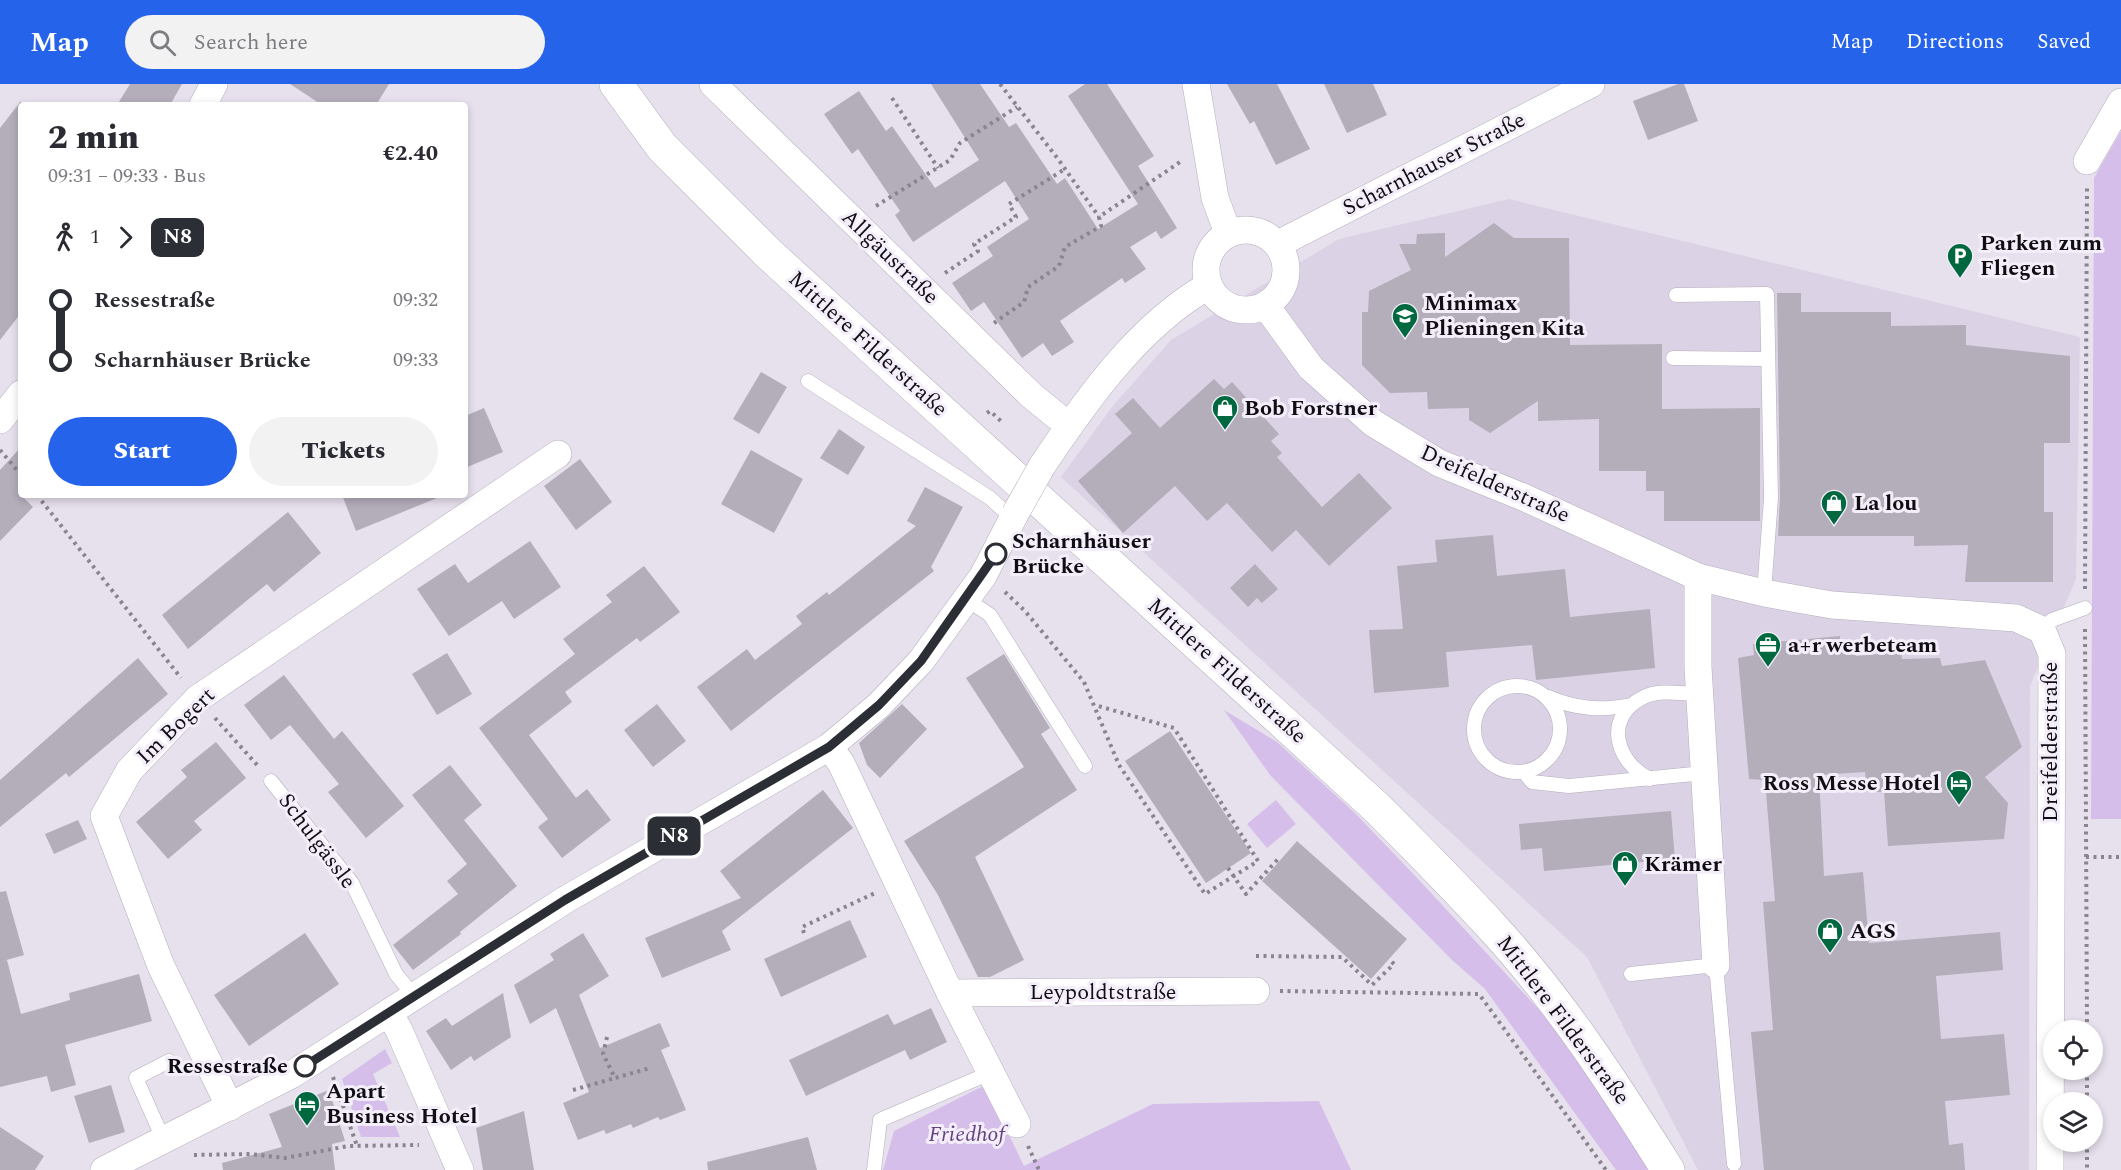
<!DOCTYPE html>
<html lang="en">
<head>
<meta charset="utf-8">
<style>
	:root { --surface:#fff; --page:#f2f2f3; --text:#2b2b33; --muted:#7c7c81; --accent:#2563eb }
	body { margin:0; font-family:Spectral,serif; background:var(--page); color:var(--text); height:100vh; display:flex; flex-direction:column; font-size:22px; white-space:nowrap }
	* { box-sizing:border-box; margin:0 }
	p { font-size:20px; color:var(--muted) }
	.icon { flex:none; width:33px; height:33px; fill:none; stroke:currentColor; stroke-width:2; stroke-linecap:round; stroke-linejoin:round }
	.map { position:relative; flex:1; overflow:hidden }
	.details { position:absolute; left:18px; top:18px; width:450px; height:396px; display:flex; flex-direction:column; background:var(--surface); border-radius:6px; box-shadow:0 3px 9px #0003 }
	.details>* { flex:none }
	.badge { padding:0 12px; border-radius:9px; font-size:21px; line-height:39px }
	.fabs { position:absolute; left:2043px; top:936px; display:grid; gap:12px }
	.fabs a { display:grid; place-items:center; width:60px; height:60px; border-radius:50%; background:var(--surface); box-shadow:0 3px 9px #0003; font-size:30px }
	.map>.badge { position:absolute; translate:-50% -50%; box-shadow:0 0 0 3px #fff }
	.legs { display:flex; align-items:center; gap:9px; height:66px; padding:0 30px; font-size:20px }
	.legs p { margin-inline-start:auto }
	.head { display:flex; align-items:center; justify-content:space-between; height:102px; padding:0 30px }
	h1 { font-size:33px; font-weight:800; line-height:45px }
	.cta { display:flex; gap:12px; margin-top:auto; padding:12px 30px }
	.cta a { flex:1; height:69px; border-radius:36px; background:var(--accent); color:#fff; font-size:24px; font-weight:800; line-height:69px; text-align:center }
	.cta a+a { background:var(--page); color:var(--text) }
	ul { padding:0 30px; list-style:none }
	li { display:flex; align-items:center; gap:21px; height:60px; font-size:22px }
	li i { display:grid; place-items:center; width:9px; height:100%; margin:0 8px; background:currentColor }
	li i::after { content:''; width:15px; height:15px; margin:-8px; border:4px solid; border-radius:50%; background:var(--surface) }
	li p { margin-inline-start:auto }
	li:first-child i { background:linear-gradient(#0000 50%,currentColor 0) }
	li:last-child i { background:linear-gradient(currentColor 50%,#0000 0) }
	header { display:flex; align-items:center; gap:36px; box-sizing:border-box; height:84px; padding:0 30px; background:var(--accent); color:#fff }
	header strong { font-size:28px }
	nav { display:flex; gap:33px; margin-inline-start:auto; font-size:21px }
	.search { width:420px; height:54px; background:var(--page); display:flex; align-items:center; gap:15px; box-sizing:border-box; padding:0 21px; border-radius:33px; color:var(--muted); font-size:22px }
	.map>svg:first-child { display:block }
</style>
</head>
<body>
<header>
<strong>Map</strong>
<div class="search"><svg class="icon" aria-label="search" viewBox="0 0 24 24"><circle cx="10" cy="10" r="6"/><path d="M15 15l6 6"/></svg>Search here</div>
<nav><a>Map</a><a>Directions</a><a>Saved</a></nav>
</header>
<div class="map">
<svg width="2121" height="1086" viewBox="0 0 2121 1086">
	<rect width="100%" height="100%" fill="#e7e0ed"/>
	<polygon fill="#dcd2e6" points="1509,115 2080,253 2076,495 2030,602 2029,1086 1698,1086 1587,873 1061,393 1112,323 1171,256 1339,155"/>
	<g fill="#d5bfea">
		<polygon points="2121,47 2121,735 2091,735 2094,94"/>
		<polygon points="1224,626 1277,658 1355,729 1419,796 1543,930 1611,1015 1653,1086 1616,1086 1485,905 1452,876 1270,691"/>
		<polygon points="1276,716 1296,740 1267,764 1247,740"/>
		<polygon points="385,965 392,979 373,990 400,1053 361,1053 342,995"/>
		<polygon points="985,1001 1024,1082 1153,1020 1319,1017 1351,1086 883,1086 894,1047"/>
	</g>
	<g fill="#b4aebb">
		<polygon points="130,0 182,0 170,21 117,21"/>
		<polygon points="290,0 389,0 376,21 322,21"/>
		<polygon points="931,0 980,0 1009,43 1016,39 1057,100 1065,94 1098,145 1138,120 1068,12 1085,0 1107,0 1154,72 1138,82 1177,144 1161,155 1156,147 1130,163 1146,185 1125,199 1122,194 1060,237 1074,258 1052,272 1043,259 1022,274 984,218 971,227 952,199 993,172 987,163 1029,135 1005,97 913,158 895,131 900,127 858,65 852,70 824,30 859,7 886,47 892,42 935,104 979,76"/>
		<polygon points="1227,0 1277,0 1310,65 1276,81 1254,37 1250,40"/>
		<polygon points="1324,0 1373,0 1387,31 1347,49"/>
		<polygon points="1678,0 1684,0 1698,37 1648,56 1633,17"/>
		<polygon points="21,17 21,229 0,256 0,44"/>
		<polygon points="1494,139 1514,154 1569,154 1570,261 1662,260 1662,325 1760,324 1760,437 1664,437 1664,407 1646,407 1646,387 1599,387 1599,335 1538,337 1538,317 1490,349 1469,336 1469,324 1428,325 1427,308 1390,309 1362,281 1362,228 1368,228 1369,207 1411,186 1399,160 1416,160 1417,150 1445,149 1445,173"/>
		<polygon points="1777,209 1801,209 1801,228 1891,228 1891,242 1966,241 1966,261 2070,272 2070,359 2044,359 2044,428 2053,428 2053,498 1965,498 1968,461 1914,462 1914,452 1778,452 1780,414"/>
		<polygon points="761,288 787,303 759,350 733,335"/>
		<polygon points="1214,295 1224,305 1232,298 1279,350 1271,357 1282,369 1277,373 1322,423 1359,389 1392,424 1329,482 1296,446 1272,468 1227,419 1207,437 1175,402 1123,449 1078,397 1132,349 1115,330 1133,314 1160,344"/>
		<polygon points="484,324 503,368 465,384 465,332"/>
		<polygon points="839,345 865,363 848,391 820,374"/>
		<polygon points="21,363 21,411 33,423 0,457 0,386"/>
		<polygon points="751,366 803,395 774,449 721,420"/>
		<polygon points="580,375 612,418 576,446 544,402"/>
		<polygon points="925,403 963,423 931,483 934,487 731,647 697,603 747,565 755,576 802,540 796,532 827,508 829,511 916,442 907,437"/>
		<polygon points="342,411 442,411 442,412 356,447"/>
		<polygon points="288,428 321,469 274,508 267,500 188,565 162,531"/>
		<polygon points="1493,451 1497,492 1565,485 1570,533 1650,525 1655,584 1536,596 1532,561 1446,568 1449,603 1374,609 1369,546 1403,545 1397,482 1437,478 1435,456"/>
		<polygon points="530,457 561,503 514,535 502,517 449,552 417,505 455,480 468,499"/>
		<polygon points="1255,480 1278,505 1262,519 1257,514 1248,523 1230,504"/>
		<polygon points="644,482 680,528 640,558 637,554 565,608 572,618 529,651 576,714 587,705 611,736 562,774 538,743 548,735 479,644 575,570 563,555 612,518 606,511"/>
		<polygon points="1840,552 1840,564 1853,563 1856,572 1901,568 1902,575 1940,574 1942,582 1985,576 2022,663 1985,693 2008,719 2004,755 1888,762 1884,708 1867,708 1865,688 1819,691 1824,792 1863,788 1869,859 2000,848 2003,886 1936,892 1941,955 2004,950 2010,1011 1945,1017 1949,1061 1963,1059 1965,1086 1764,1086 1751,948 1773,946 1763,818 1775,817 1765,696 1749,695 1738,574 1754,571 1753,560"/>
		<polygon points="447,569 472,610 437,631 412,590"/>
		<polygon points="1004,570 1050,644 1041,650 1077,706 975,773 1024,876 990,893 978,893 938,811 904,757 1024,683 966,594"/>
		<polygon points="138,574 168,610 69,693 66,689 0,743 0,696"/>
		<polygon points="284,591 334,655 342,647 404,722 366,754 328,708 339,700 290,641 271,656 244,621"/>
		<polygon points="657,620 686,657 653,683 624,646"/>
		<polygon points="902,620 927,645 880,694 867,681 859,659"/>
		<polygon points="1170,647 1251,769 1206,799 1125,677"/>
		<polygon points="216,658 246,694 194,737 202,746 168,775 136,738 187,693 181,686"/>
		<polygon points="450,681 482,721 464,736 517,802 460,848 461,850 413,886 393,861 458,810 447,797 467,780 412,711"/>
		<polygon points="823,706 853,744 722,847 731,866 662,894 645,854 741,814 720,787"/>
		<polygon points="1671,727 1675,775 1544,787 1542,764 1521,766 1519,740"/>
		<polygon points="78,736 87,755 54,770 45,750"/>
		<polygon points="1297,757 1407,855 1371,895 1262,797"/>
		<polygon points="6,807 24,871 3,877 7,876 21,930 70,916 69,909 139,890 152,937 65,961 76,1001 51,1008 47,992 0,1003 0,808"/>
		<polygon points="850,836 867,873 781,913 764,875"/>
		<polygon points="305,849 339,900 249,962 214,911"/>
		<polygon points="583,849 609,892 579,911 600,964 660,939 670,962 661,966 686,1026 660,1036 658,1033 633,1044 631,1040 606,1050 604,1046 578,1056 563,1019 589,1008 556,924 530,940 514,901 554,876 550,870"/>
		<polygon points="503,909 511,953 474,977 471,972 451,986 426,947 446,934 452,942"/>
		<polygon points="931,924 947,958 910,976 905,966 806,1012 789,976 888,930 894,941"/>
		<polygon points="111,1001 125,1048 89,1059 74,1012"/>
		<polygon points="329,1006 345,1057 332,1060 335,1086 223,1086 222,1079 282,1063 269,1030"/>
		<polygon points="524,1027 534,1086 483,1086 476,1044"/>
		<polygon points="0,1043 44,1072 35,1086 0,1086"/>
		<polygon points="808,1053 817,1086 708,1086 707,1078"/>
	</g>
	<g fill="none" stroke-linecap="round" stroke-linejoin="round">
		<g stroke="#b4aebb" stroke-width="15">
			<g id="lane">
				<polyline points="1676,211 1767,210 1771,414 1764,509"/>
				<polyline points="1673,274 1768,275"/>
				<polyline points="808,297 990,414 1013,435"/>
				<polyline points="966,515 990,531 1085,682"/>
				<polyline points="2042,546 2052,536 2085,524"/>
				<circle cx="1517" cy="645" r="43"/>
				<path d="M 1548,613 C 1576,625 1601,627 1631,621"/>
				<polyline points="1524,688 1532,698 1569,702 1704,689"/>
				<path d="M 1650,695 C 1615,678 1603,632 1644,613 C 1660,605 1682,610 1699,610"/>
				<polyline points="271,697 352,799 396,890 414,912"/>
				<polyline points="1631,890 1716,881 1734,1080"/>
				<polyline points="164,1057 136,994 169,977"/>
				<polyline points="874,1086 880,1036 990,989"/>
			</g>
		</g>
		<g stroke="#b4aebb" stroke-width="28">
			<g id="street">
				<polyline points="713,0 1032,312 1069,342"/>
				<polyline points="1196,0 1215,114 1228,149"/>
				<polyline points="203,21 214,0"/>
				<polyline points="2087,77 2121,18"/>
				<circle cx="1246" cy="186" r="40"/>
				<polyline points="1278,160 1591,0"/>
				<polyline points="1266,222 1311,284 1373,339 1439,379 1523,413 1698,493 1764,509 1832,521 2016,534 2042,546 2052,570 2050,1086"/>
				<polyline points="0,336 21,310"/>
				<path d="M 1042,382 C 1086,316 1139,241 1208,202"/>
				<polyline points="1698,493 1698,583 1716,881"/>
				<polyline points="829,663 841,679 950,909 1017,1040"/>
				<polyline points="950,909 1256,907"/>
				<polyline points="389,929 399,946 460,1086"/>
				<polyline points="230,1023 161,882 104,732 129,687 197,615 558,370"/>
				<polyline points="104,1086 291,991 565,816 829,663 879,621 921,577 983,492 1015,430"/>
			</g>
		</g>
		<g stroke="#b4aebb" stroke-width="34">
			<path id="secondary" d="M 616,0 L 662,63 L 769,170 L 1376,723 C 1416,763 1456,803 1494,845 C 1561,918 1615,1002 1668,1086"/>
		</g>
		<g stroke="#89848d" stroke-width="4" stroke-dasharray="3 4.5" stroke-linecap="butt">
			<polyline points="1000,0 1058,75 1099,133"/>
			<polyline points="892,14 938,84"/>
			<polyline points="876,122 950,76 960,59 1017,23"/>
			<polyline points="945,189 978,167 974,160 1016,133 1009,120 1065,85"/>
			<polyline points="994,239 1024,218 1028,203 1059,182 1065,163 1101,142 1099,133 1183,76"/>
			<polyline points="987,329 990,327 1001,337"/>
			<polyline points="0,366 21,391"/>
			<polyline points="37,411 181,594"/>
			<polyline points="2085,505 2087,101"/>
			<polyline points="1005,508 1025,527 1084,598 1119,681 1205,810 1258,777 1174,644 1095,621"/>
			<polyline points="2085,545 2087,946"/>
			<polyline points="215,634 258,682"/>
			<polyline points="2086,773 2121,773"/>
			<polyline points="1228,784 1246,810 1278,775 1279,777"/>
			<polyline points="804,849 802,843 875,809"/>
			<polyline points="1256,872 1342,873 1372,901 1394,880 1389,875"/>
			<polyline points="1280,907 1479,910 1606,1086"/>
			<polyline points="607,953 603,970 615,994 650,984"/>
			<polyline points="2087,986 2087,1018"/>
			<polyline points="333,993 357,1062"/>
			<polyline points="573,1006 615,994"/>
			<polyline points="2087,1058 2087,1086"/>
			<polyline points="1028,1062 1039,1086"/>
			<polyline points="194,1071 250,1070 285,1074 348,1062 419,1061"/>
		</g>
		<use href="#lane" stroke="#fff" stroke-width="14"/>
		<use href="#street" stroke="#fff" stroke-width="27"/>
		<use href="#secondary" stroke="#fff" stroke-width="33"/>
		<g stroke="#b4aebb" stroke-width="28" stroke-linecap="butt">
			<polyline id="street-bridge" points="1015,430 1042,382"/>
		</g>
		<use href="#street-bridge" stroke="#fff" stroke-width="27"/>
	</g>
	<g fill="none" stroke-linecap="round" stroke-linejoin="round">
		<g stroke="#fff" stroke-width="14">
			<polyline id="line-1" points="305,982 565,816 829,663 879,621 921,577 996,470"/>
		</g>
		<use href="#line-1" stroke="#2c2e35" stroke-width="9"/>
	</g>
	<defs>
		<g id="parking-pin" transform="scale(1.35)"><path d="M0 17L-7.5 6A9.5 9.5 0 1 1 7.5 6Z" fill="#00683e" stroke="#f4eefb"/><path d="M-3.5-5.5H1a3.5 3.5 0 0 1 0 7H-1V5.5H-3.5ZM-1-3.4V-.6H.8a1.4 1.4 0 0 0 0-2.8Z" fill="#fff"/></g>
		<g id="school-pin" transform="scale(1.35)"><path d="M0 17L-7.5 6A9.5 9.5 0 1 1 7.5 6Z" fill="#00683e" stroke="#f4eefb"/><path d="M0-5L7-2L0 1L-7-2ZM-4 1L0 2.5L4 1V4Q0 6-4 4Z" fill="#fff"/></g>
		<g id="shop-pin" transform="scale(1.35)"><path d="M0 17L-7.5 6A9.5 9.5 0 1 1 7.5 6Z" fill="#00683e" stroke="#f4eefb"/><path d="M-5-2.5h2.3a2.7 3.5 0 0 1 5.4 0H5L5.5 6h-11ZM-1.5-2.5h3a1.5 2.3 0 0 0-3 0Z" fill="#fff"/></g>
		<g id="office-pin" transform="scale(1.35)"><path d="M0 17L-7.5 6A9.5 9.5 0 1 1 7.5 6Z" fill="#00683e" stroke="#f4eefb"/><path d="M-6-3h4V-5.5h4V-3h4V5H-6ZM-1-4.5V-3h2v-1.5ZM-6 0V1H6V0Z" fill="#fff"/></g>
		<g id="hotel-pin" transform="scale(1.35)"><path d="M0 17L-7.5 6A9.5 9.5 0 1 1 7.5 6Z" fill="#00683e" stroke="#f4eefb"/><path d="M-6-4.5h1.5V1H6V5H4.5V3h-9V5H-6ZM-4 0a1.8 1.8 0 1 1 3.6 0ZM.5 0V-2.5h3Q6-2.5 6 0Z" fill="#fff"/></g>
	</defs>
	<g fill-rule="evenodd">
		<use href="#parking-pin" x="1960" y="172"/>
		<use href="#school-pin" x="1405" y="232"/>
		<use href="#shop-pin" x="1225" y="324"/>
		<use href="#shop-pin" x="1834" y="419"/>
		<use href="#office-pin" x="1768" y="561"/>
		<use href="#hotel-pin" x="1959" y="699"/>
		<use href="#shop-pin" x="1625" y="780"/>
		<use href="#shop-pin" x="1830" y="847"/>
		<use href="#hotel-pin" x="307" y="1020"/>
	</g>
	<g fill="#fff" stroke="#2c2e35" stroke-width="3">
		<circle cx="996" cy="470" r="10"/>
		<circle cx="305" cy="982" r="10"/>
	</g>
	<g text-anchor="middle" dominant-baseline="central" stroke-width="6" stroke-linejoin="round" paint-order="stroke">
		<g font-size="22" fill="#100e12" stroke="#f4eefb">
			<text transform="translate(1434 80) rotate(-27)">Scharnhauser Straße</text>
			<text transform="translate(890 173) rotate(44)">Allgäustraße</text>
			<text transform="translate(868 260) rotate(42)">Mittlere Filderstraße</text>
			<text transform="translate(1495 400) rotate(24)">Dreifelderstraße</text>
			<text transform="translate(1227 587) rotate(42)">Mittlere Filderstraße</text>
			<text transform="translate(176 642) rotate(-44)">Im Bogert</text>
			<text transform="translate(2050 658) rotate(-90)">Dreifelderstraße</text>
			<text transform="translate(317 757) rotate(53)">Schulgässle</text>
			<text x="1103" y="908">Leypoldtstraße</text>
			<text transform="translate(1563 936) rotate(53)">Mittlere Filderstraße</text>
		</g>
		<g font-size="22" font-weight="bold" fill="#100e12" stroke="#f4eefb" text-anchor="start">
			<text x="1980" y="159">Parken zum<tspan x="1980" dy="25">Fliegen</tspan></text>
			<text x="1424" y="219">Minimax<tspan x="1424" dy="25">Plieningen Kita</tspan></text>
			<text x="1244" y="324">Bob Forstner</text>
			<text x="1854" y="419">La lou</text>
			<text x="1788" y="561">a+r werbeteam</text>
			<text x="1940" y="699" text-anchor="end">Ross Messe Hotel</text>
			<text x="1644" y="780">Krämer</text>
			<text x="1850" y="847">AGS</text>
			<text x="326" y="1007">Apart<tspan x="326" dy="25">Business Hotel</tspan></text>
		</g>
		<g font-size="22" font-weight="bold" fill="#100e12" stroke="#f4eefb" text-anchor="start">
			<text x="1012" y="457">Scharnhäuser<tspan x="1012" dy="25">Brücke</tspan></text>
			<text x="288" y="982" text-anchor="end">Ressestraße</text>
		</g>
		<g font-size="22" font-style="italic" fill="#654382" stroke="#f4eefb">
			<text x="967" y="1050">Friedhof</text>
		</g>
	</g>
</svg>
<div class="fabs">
<a><svg class="icon" aria-label="locate" viewBox="0 0 24 24"><circle cx="12" cy="12" r="6"/><path d="M12 2v4M12 18v4M2 12h4M18 12h4"/></svg></a>
<a><svg class="icon" aria-label="layers" viewBox="0 0 24 24"><path d="M12 4l9 5-9 5-9-5zM3 14l9 5 9-5"/></svg></a>
</div>
<b class="badge" style="left:674px;top:752px;background:#2c2e35;color:#fff">N8</b>
<section class="details">
<div class="head"><div><h1>2 min</h1><p>09:31 – 09:33 · Bus</p></div><b>€2.40</b></div>
<div class="legs"><svg class="icon" aria-label="walk" viewBox="0 0 24 24"><circle cx="13" cy="4" r="2"/><path d="M13 8l-2 6 4 7M11 14l-3 7M7 12l3-4h3l4 4"/></svg>1<svg class="icon" aria-label="forward" viewBox="0 0 24 24"><path d="M9 5l7 7-7 7"/></svg><b class="badge" style="background:#2c2e35;color:#fff">N8</b></div>
<ul>
<li><i style="color:#2c2e35"></i><b>Ressestraße</b><p>09:32</p></li>
<li><i style="color:#2c2e35"></i><b>Scharnhäuser Brücke</b><p>09:33</p></li>
</ul>
<div class="cta"><a>Start</a><a>Tickets</a></div>
</section>
</div>
</body>
</html>
